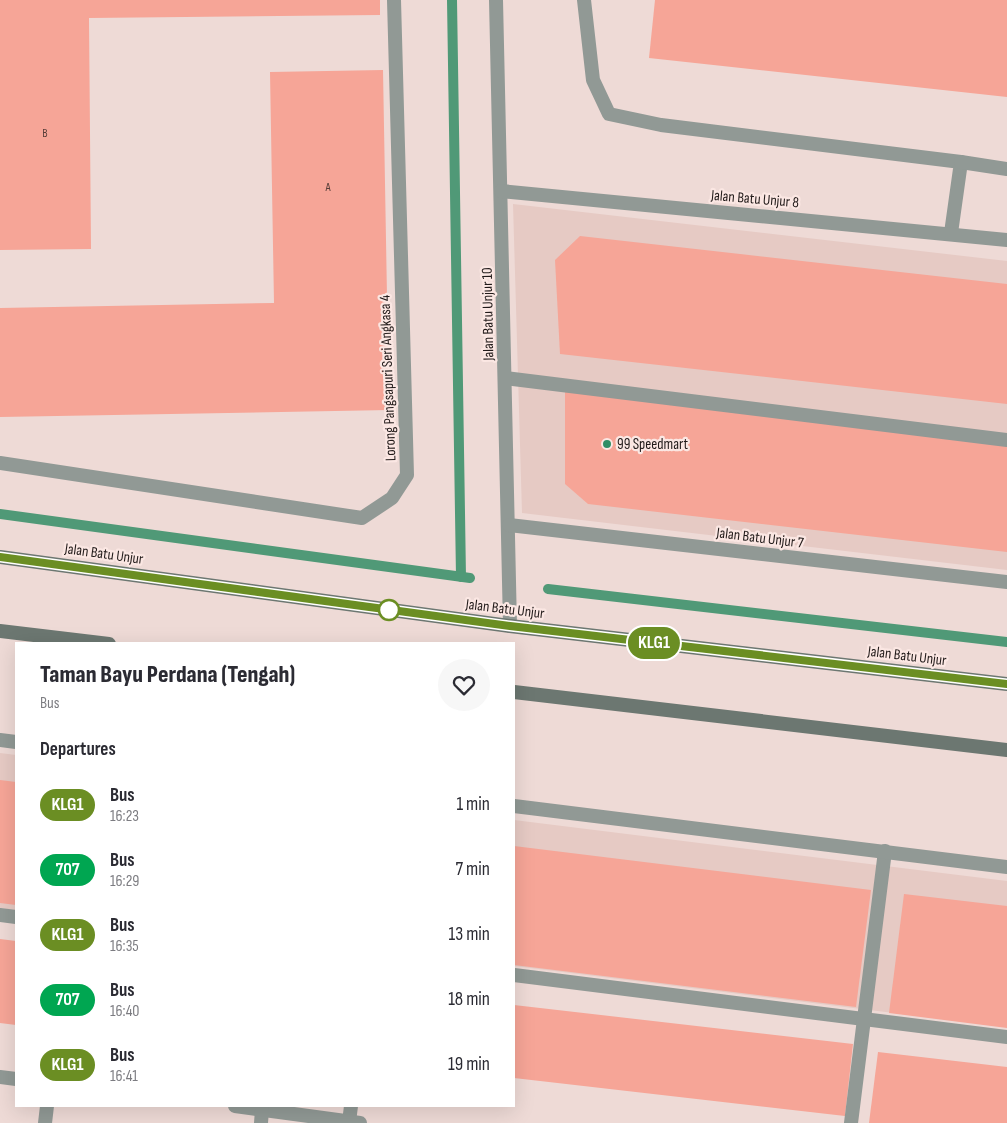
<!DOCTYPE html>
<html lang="en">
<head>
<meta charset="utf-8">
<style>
	:root { --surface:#fff; --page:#f7f7f7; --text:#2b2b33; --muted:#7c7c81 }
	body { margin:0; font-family:"Sofia Sans Condensed",sans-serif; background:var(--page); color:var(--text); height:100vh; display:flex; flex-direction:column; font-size:19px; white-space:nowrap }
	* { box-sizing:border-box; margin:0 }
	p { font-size:16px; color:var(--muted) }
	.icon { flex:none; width:28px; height:28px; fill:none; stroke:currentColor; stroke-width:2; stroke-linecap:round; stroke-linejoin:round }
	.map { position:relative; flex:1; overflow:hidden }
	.sheet { position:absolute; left:15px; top:642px; width:500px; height:465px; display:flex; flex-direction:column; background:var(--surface); border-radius:0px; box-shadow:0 5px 20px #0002 }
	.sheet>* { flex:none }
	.badge { padding:0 10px; border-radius:16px; font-size:18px; line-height:32px }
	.map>.badge { position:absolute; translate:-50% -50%; box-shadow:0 0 0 2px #fff }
	h2 { padding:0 25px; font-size:19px; line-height:45px }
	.round { display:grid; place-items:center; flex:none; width:52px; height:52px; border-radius:26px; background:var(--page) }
	.head { display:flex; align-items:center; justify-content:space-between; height:85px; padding:0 25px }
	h1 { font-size:24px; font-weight:800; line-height:38px }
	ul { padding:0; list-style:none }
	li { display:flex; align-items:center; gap:15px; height:65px; padding:0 25px }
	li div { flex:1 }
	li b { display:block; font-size:19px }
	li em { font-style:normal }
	li .badge { min-width:55px; font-weight:700; text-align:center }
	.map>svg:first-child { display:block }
</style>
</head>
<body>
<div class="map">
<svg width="1007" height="1123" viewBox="0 0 1007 1123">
	<rect width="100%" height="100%" fill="#eedad6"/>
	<g fill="#e6cac4">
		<polygon points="513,204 1007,261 1007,570 522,513"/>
		<polygon points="0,753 16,755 16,910 0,908"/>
		<polygon points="514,820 1007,881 1007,1027 514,966"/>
	</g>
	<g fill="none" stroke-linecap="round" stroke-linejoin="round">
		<g stroke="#509977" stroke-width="10">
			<polyline points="452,0 461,577"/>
			<polyline points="0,514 470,578"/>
			<polyline points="548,589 1007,642"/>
		</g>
	</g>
	<g fill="#f6a597">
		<polygon points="0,0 380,0 380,15 89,18 91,249 0,250"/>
		<polygon points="655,0 1007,0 1007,97 649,58"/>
		<polygon points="383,70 389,410 0,417 0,308 274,303 270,72"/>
		<polygon points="580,236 1007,284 1007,404 560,354 555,260"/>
		<polygon points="565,388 1007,437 1007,552 588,504 565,484"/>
		<polygon points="0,780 16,782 16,905 0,903"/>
		<polygon points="514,846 871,890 856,1007 514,965"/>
		<polygon points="904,894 1007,906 1007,1028 889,1013"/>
		<polygon points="0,939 16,941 16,1025 0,1023"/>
		<polygon points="514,1005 853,1044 845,1116 514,1078"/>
		<polygon points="878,1052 1007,1067 1007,1123 869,1123"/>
	</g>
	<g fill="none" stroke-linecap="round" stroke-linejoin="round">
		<g stroke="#919995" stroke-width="14">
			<polyline points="584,0 593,80 609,114 661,125 961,162 951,233"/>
			<polyline points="961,162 1007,169"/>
			<polyline points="505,378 1007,440"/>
			<polyline points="0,915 16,917"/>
			<polyline points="514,975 1007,1037"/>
			<polyline points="349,1122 351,1106"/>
			<polyline points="851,1123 885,851"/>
		</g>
		<g stroke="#919995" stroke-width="14">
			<polyline points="496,0 510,626"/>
			<polyline points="501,191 1007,240"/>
			<polyline points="0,463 362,518 392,498 407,475 394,0"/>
			<polyline points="509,525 1007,582"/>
			<polyline points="0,740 16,742"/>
			<polyline points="514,806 1007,867"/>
			<polyline points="0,1077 16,1079"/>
			<polyline points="235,1106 360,1123"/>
			<polyline points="45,1123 47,1106"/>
			<polyline points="261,1123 262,1110"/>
		</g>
		<g stroke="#6c7771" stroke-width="14">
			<polyline points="0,557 510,626 1007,684"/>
			<polyline points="0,631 109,644"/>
			<polyline points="514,692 1007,750"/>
		</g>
	</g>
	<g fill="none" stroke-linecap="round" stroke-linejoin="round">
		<g stroke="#fff" stroke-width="11">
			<polyline id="line" points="0,557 510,626 1007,684"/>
		</g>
		<use href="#line" stroke="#6b8e23" stroke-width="8"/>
	</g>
	<circle fill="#2f8e66" stroke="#fbe7e3" stroke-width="2" cx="607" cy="444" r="5"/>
	<circle fill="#fff" stroke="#6b8e23" stroke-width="2.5" cx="389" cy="610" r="10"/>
	<g text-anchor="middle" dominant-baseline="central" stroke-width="4.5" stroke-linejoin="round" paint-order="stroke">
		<g font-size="12" fill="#563d38">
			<text x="45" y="133">B</text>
			<text x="328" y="187">A</text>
		</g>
		<g font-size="15" fill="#211a19" stroke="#fbe7e3">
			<text transform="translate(755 199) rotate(5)">Jalan Batu Unjur 8</text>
			<text transform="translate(488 314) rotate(-91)">Jalan Batu Unjur 10</text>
			<text transform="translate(388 378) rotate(-92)">Lorong Pangsapuri Seri Angkasa 4</text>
			<text transform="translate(760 538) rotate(7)">Jalan Batu Unjur 7</text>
			<text transform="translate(104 554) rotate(8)">Jalan Batu Unjur</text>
			<text transform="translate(505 609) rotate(7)">Jalan Batu Unjur</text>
			<text transform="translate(907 656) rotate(7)">Jalan Batu Unjur</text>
		</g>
		<g font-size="15" fill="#211a19" stroke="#fbe7e3" text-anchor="start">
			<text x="617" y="444">99 Speedmart</text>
		</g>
	</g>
</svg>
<b class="badge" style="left:654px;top:643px;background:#6b8e23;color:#fff">KLG1</b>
<section class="sheet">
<div class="head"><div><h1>Taman Bayu Perdana (Tengah)</h1><p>Bus</p></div><a class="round"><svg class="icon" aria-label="heart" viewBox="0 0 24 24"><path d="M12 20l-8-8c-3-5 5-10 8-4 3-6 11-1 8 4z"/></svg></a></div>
<h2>Departures</h2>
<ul>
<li><span class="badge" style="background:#6b8e23;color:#fff">KLG1</span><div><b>Bus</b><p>16:23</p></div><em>1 min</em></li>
<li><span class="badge" style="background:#00a651;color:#fff">707</span><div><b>Bus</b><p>16:29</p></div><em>7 min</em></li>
<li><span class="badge" style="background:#6b8e23;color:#fff">KLG1</span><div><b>Bus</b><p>16:35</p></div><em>13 min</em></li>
<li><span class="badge" style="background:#00a651;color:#fff">707</span><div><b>Bus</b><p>16:40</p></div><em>18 min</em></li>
<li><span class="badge" style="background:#6b8e23;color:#fff">KLG1</span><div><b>Bus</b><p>16:41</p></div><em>19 min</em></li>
</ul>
</section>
</div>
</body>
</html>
